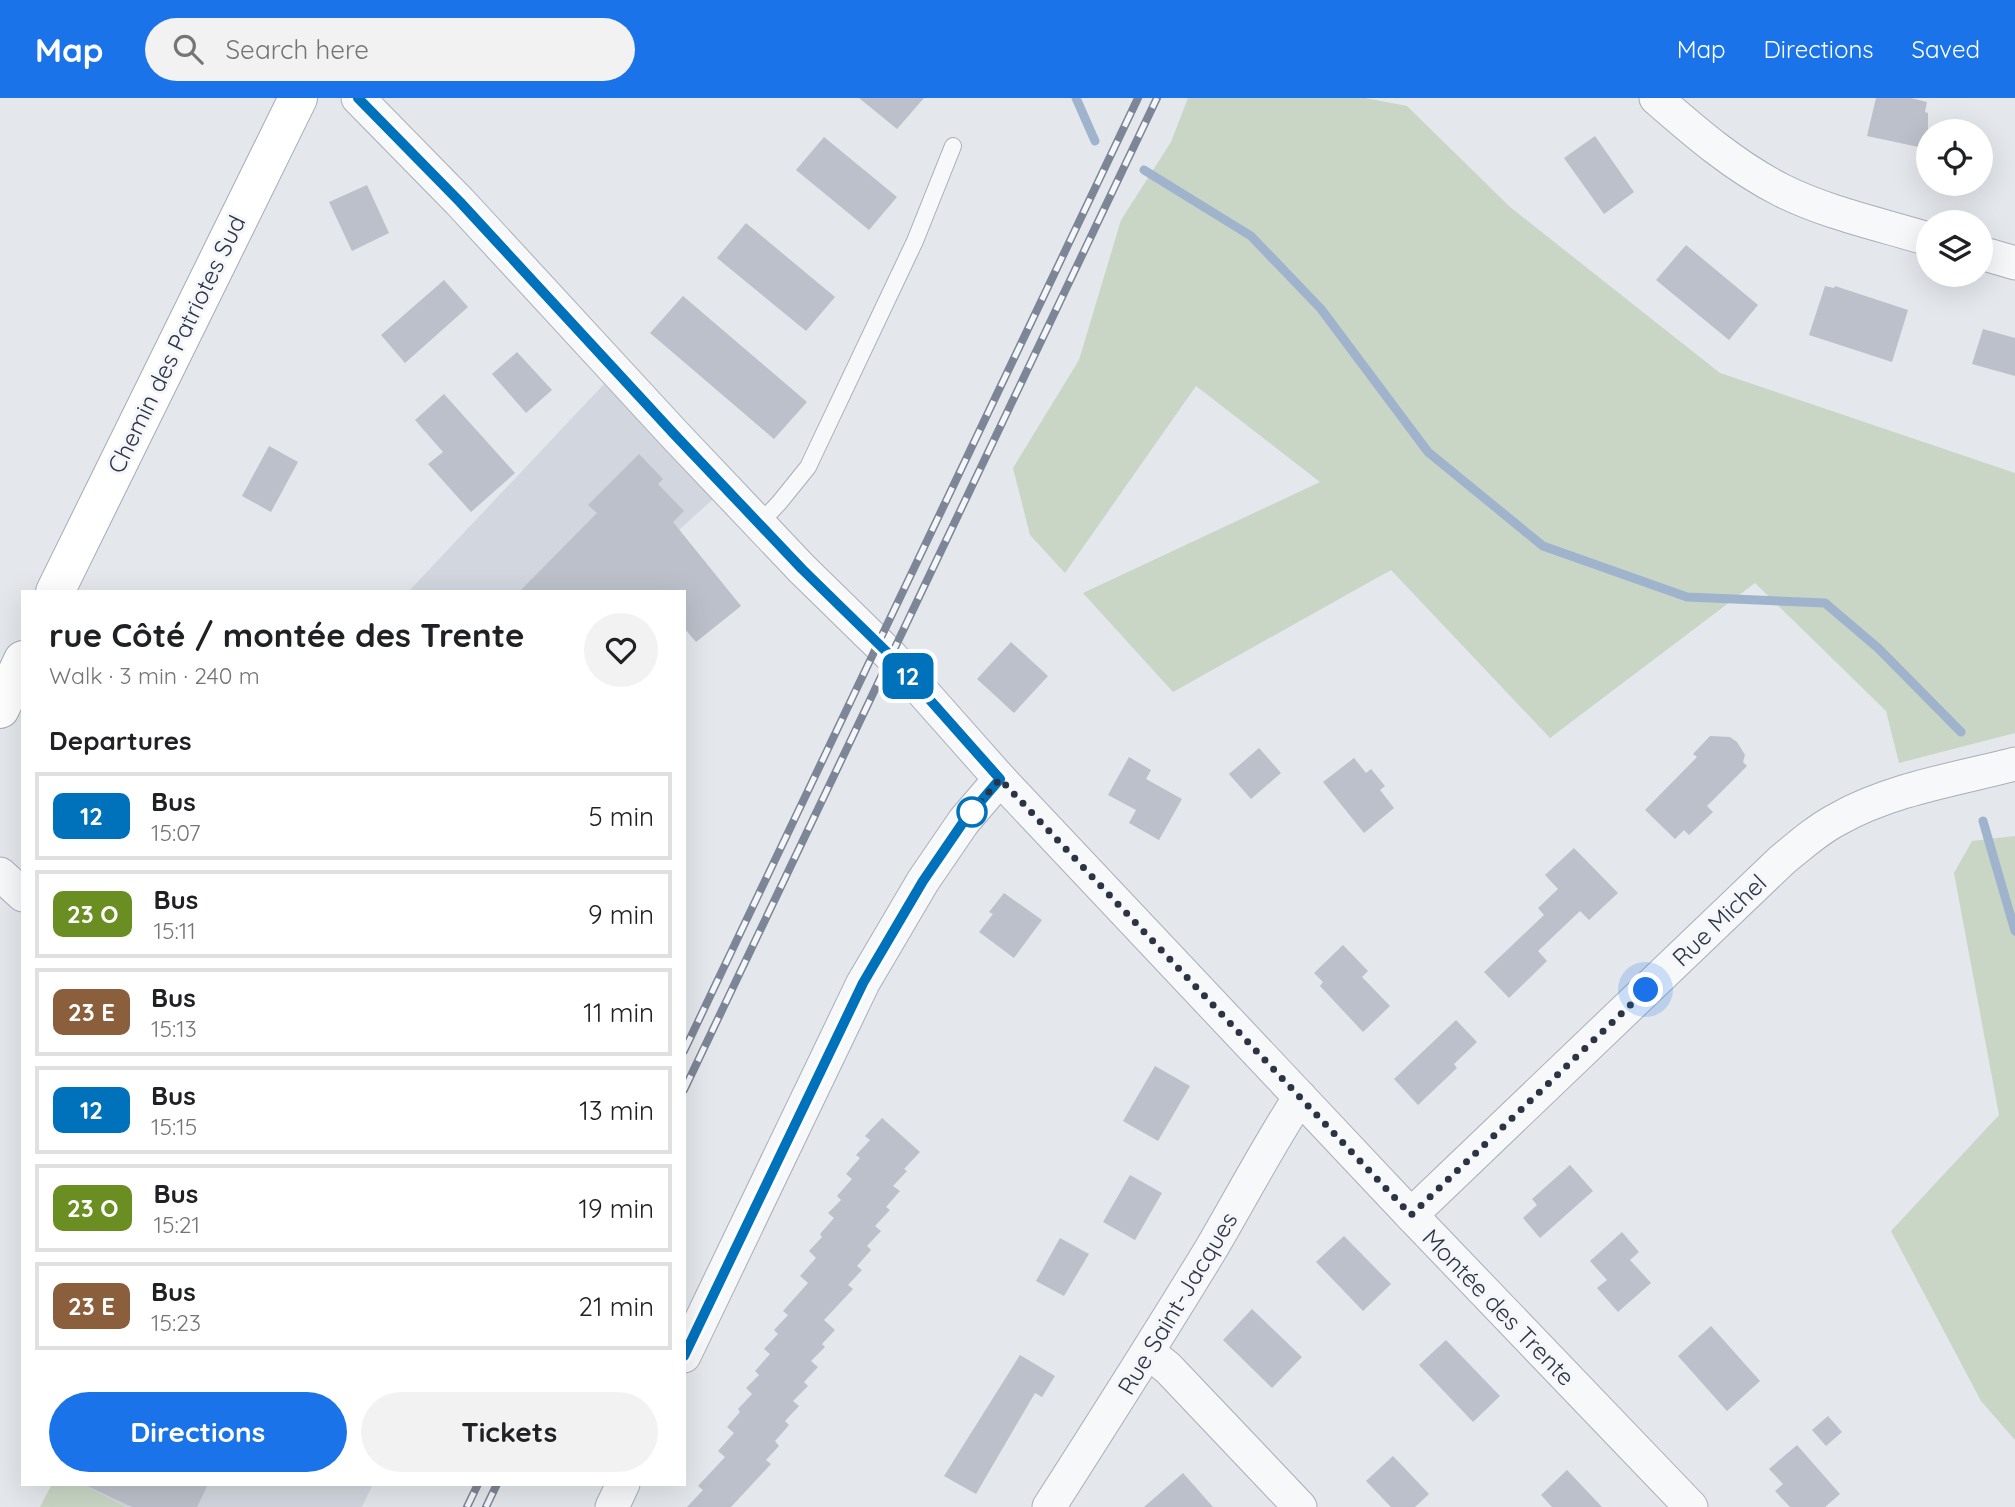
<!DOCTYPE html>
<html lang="en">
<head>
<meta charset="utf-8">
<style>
	:root { --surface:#fff; --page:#f2f2f2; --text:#202124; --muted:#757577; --line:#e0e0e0; --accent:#1a73e8 }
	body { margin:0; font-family:Quicksand,sans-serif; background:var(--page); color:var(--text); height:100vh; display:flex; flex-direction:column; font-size:26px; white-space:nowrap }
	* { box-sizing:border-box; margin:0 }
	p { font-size:23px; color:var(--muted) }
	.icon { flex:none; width:38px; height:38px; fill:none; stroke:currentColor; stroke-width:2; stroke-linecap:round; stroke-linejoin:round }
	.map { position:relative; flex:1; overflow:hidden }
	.panel { position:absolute; left:21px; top:492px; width:665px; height:896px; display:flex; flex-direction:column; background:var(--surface); border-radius:0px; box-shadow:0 7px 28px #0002 }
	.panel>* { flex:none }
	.badge { padding:0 14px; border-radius:10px; font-size:24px; line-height:46px }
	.controls { position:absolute; left:1916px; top:21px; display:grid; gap:14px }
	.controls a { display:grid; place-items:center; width:77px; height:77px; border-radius:50%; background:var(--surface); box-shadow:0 7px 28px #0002; font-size:35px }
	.you { position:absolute; width:35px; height:35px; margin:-18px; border:5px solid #fff; border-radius:50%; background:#1a73e8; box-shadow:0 0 0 10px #1a73e833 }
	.map>.badge { position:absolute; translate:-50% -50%; box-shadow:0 0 0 4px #fff }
	h2 { padding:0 28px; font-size:26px; line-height:63px }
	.round { display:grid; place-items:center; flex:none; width:74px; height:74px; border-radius:37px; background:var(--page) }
	.headline { display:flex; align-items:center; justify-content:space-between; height:119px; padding:0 28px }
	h1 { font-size:33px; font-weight:700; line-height:52px }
	.cta { display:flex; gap:14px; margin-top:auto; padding:14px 28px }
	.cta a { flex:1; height:80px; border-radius:42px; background:var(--accent); color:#fff; font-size:28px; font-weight:700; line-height:80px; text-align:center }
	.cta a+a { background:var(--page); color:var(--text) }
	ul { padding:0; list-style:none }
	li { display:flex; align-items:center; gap:21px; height:88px; margin:0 14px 10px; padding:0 14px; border:4px solid var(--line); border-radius:0px }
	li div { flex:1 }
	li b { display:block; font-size:26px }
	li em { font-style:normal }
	li .badge { min-width:77px; font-weight:700; text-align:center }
	header { display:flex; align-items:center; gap:42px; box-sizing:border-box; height:98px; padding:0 35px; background:var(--accent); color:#fff }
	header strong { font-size:33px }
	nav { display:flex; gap:38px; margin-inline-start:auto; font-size:24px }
	.search { width:490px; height:63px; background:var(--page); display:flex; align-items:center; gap:18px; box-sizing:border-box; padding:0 24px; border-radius:38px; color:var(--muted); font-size:26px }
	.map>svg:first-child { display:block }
</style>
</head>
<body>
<header>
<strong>Map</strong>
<div class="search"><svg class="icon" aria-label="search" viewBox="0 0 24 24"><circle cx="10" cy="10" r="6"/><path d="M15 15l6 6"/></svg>Search here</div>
<nav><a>Map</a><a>Directions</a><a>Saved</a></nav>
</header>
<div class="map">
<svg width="2015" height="1409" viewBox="0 0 2015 1409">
	<rect width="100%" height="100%" fill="#e4e7ec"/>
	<g fill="#d2d6de">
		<polygon points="604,286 713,401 612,493 408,494"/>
		<polygon points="83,1386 373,1386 362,1409 126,1409"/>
	</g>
	<g fill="#c9d6c5">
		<polygon points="1188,0 1365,0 1407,8 1510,109 1720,275 2015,375 2015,635 1899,665 1886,613 1755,485 1550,640 1391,472 1173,594 1083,495 1320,384 1196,288 1065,475 1030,437 1013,370 1079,262 1121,122 1171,44"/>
		<polygon points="2015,738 2015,1342 1981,1303 1891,1133 1999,1017 1954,775 1972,743"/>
		<polygon points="52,1386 83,1386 126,1409 40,1409"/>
	</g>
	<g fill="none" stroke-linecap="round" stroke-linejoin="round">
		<g stroke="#9fb4cc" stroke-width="9">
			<polyline points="1076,0 1095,43"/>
			<polyline points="1144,72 1251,138 1321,211 1428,354 1543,448 1687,499 1825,505 1878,550 1961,634"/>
			<polyline points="1983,723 2015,833"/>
		</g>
	</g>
	<g fill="#bbc0ca">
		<polygon points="859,0 924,0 897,31"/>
		<polygon points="1876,0 1911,0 1927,4 1925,14 1928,15 1928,51 1867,38"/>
		<polygon points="1595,38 1634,94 1604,116 1564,60"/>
		<polygon points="824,39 897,99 869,132 796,72"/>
		<polygon points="367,87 389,135 352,153 329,104"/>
		<polygon points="746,125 835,199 806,233 717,160"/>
		<polygon points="1686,147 1758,207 1729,242 1656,182"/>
		<polygon points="444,182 468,209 405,265 381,237"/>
		<polygon points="1825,188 1834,190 1835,188 1908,212 1892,264 1809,237"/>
		<polygon points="683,198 807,304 774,341 650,235"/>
		<polygon points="1983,231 2015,240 2015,278 1972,266"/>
		<polygon points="517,254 552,292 526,315 492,276"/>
		<polygon points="444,296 515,375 471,414 428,366 443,354 415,322"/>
		<polygon points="269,348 298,364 271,414 242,398"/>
		<polygon points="639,356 663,381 658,386 684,413 673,424 741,508 696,544 684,530 684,494 519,494 597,415 588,407"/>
		<polygon points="1011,544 1048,578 1014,615 977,581"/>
		<polygon points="1710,638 1730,639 1737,644 1745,657 1743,664 1747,668 1707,708 1713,714 1689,737 1684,732 1675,741 1645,712 1697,659 1693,656"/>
		<polygon points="1259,650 1281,675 1251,701 1229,676"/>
		<polygon points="1129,659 1151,672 1146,681 1182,701 1159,742 1129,725 1136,712 1108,697"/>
		<polygon points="1354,660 1366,675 1371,671 1385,688 1380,692 1394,710 1364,735 1323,684"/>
		<polygon points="1574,750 1618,795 1589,822 1580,813 1538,853 1547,863 1509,900 1484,874 1544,817 1538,810 1558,791 1545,777"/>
		<polygon points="1004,795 1042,822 1014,860 979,834 993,816 989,814"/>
		<polygon points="1343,847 1368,873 1362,879 1390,908 1363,934 1320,888 1323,884 1314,875"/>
		<polygon points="1456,922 1477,944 1454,966 1457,970 1418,1007 1394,981"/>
		<polygon points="1155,968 1190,988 1158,1043 1123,1023"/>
		<polygon points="882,1020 920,1054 904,1071 907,1073 893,1088 900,1093 886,1109 890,1112 875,1128 881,1133 867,1148 871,1152 857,1168 862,1172 848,1187 853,1191 824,1222 835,1232 822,1246 825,1249 811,1263 818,1269 804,1284 808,1288 793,1303 799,1308 785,1323 789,1327 775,1343 779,1348 766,1362 771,1366 731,1409 687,1409 703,1392 698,1388 725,1359 718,1353 734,1335 727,1329 740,1314 738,1311 752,1296 746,1290 759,1277 755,1273 770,1256 764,1251 778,1236 774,1232 788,1217 783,1213 808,1185 800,1178 816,1160 809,1153 822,1139 820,1136 834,1120 828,1115 841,1102 837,1098 852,1081 846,1076 860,1060 856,1057 870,1042 865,1038"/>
		<polygon points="1570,1067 1593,1093 1540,1140 1523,1120 1537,1107 1532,1101"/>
		<polygon points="1130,1077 1162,1095 1135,1142 1103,1124"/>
		<polygon points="1622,1134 1639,1154 1630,1162 1651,1185 1618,1214 1597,1190 1607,1182 1590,1163"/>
		<polygon points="1344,1138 1391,1186 1363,1213 1316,1164"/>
		<polygon points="1060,1140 1089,1156 1064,1198 1036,1183"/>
		<polygon points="1252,1211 1302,1259 1272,1290 1223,1242"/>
		<polygon points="1711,1228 1760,1283 1727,1313 1678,1258"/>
		<polygon points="1446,1242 1500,1298 1473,1324 1419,1267"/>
		<polygon points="1020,1257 1055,1278 1042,1299 1035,1295 976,1396 944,1378"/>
		<polygon points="1828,1318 1842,1334 1826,1348 1812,1332"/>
		<polygon points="1797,1347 1840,1396 1825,1409 1790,1409 1775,1393 1783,1386 1769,1371"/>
		<polygon points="1393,1358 1429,1396 1415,1409 1391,1409 1366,1383"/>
		<polygon points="1567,1372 1602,1409 1552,1409 1541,1397"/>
		<polygon points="1183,1375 1213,1409 1144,1409"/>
		<polygon points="83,1386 208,1386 197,1409 132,1409"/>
	</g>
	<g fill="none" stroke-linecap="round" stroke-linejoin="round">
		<g stroke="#a9aeb7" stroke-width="18">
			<polyline id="lane" points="759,426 779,405 808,369 915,143 953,48"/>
		</g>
		<g stroke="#a9aeb7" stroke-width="35">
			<g id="street">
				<polyline points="358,0 460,104 674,336 802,471 891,558 1000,681 1411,1117 1691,1409"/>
				<path d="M 1656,0 C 1695,34 1734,68 1781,92 C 1827,115 1879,126 1928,141"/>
				<polyline points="1981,155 2015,165"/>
				<polyline points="0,776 23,797"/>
				<path d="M 1411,1117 L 1781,763 C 1799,748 1817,732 1838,721 C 1891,691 1957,681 2015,666"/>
				<polyline points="1148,1254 1168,1270 1300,1409"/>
				<polyline points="684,1258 863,885 923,783 964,723 1000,681"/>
				<polyline points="612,1409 623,1386"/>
				<path d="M 1049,1409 C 1104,1323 1158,1238 1211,1151 C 1241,1100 1268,1048 1300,999"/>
			</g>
		</g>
		<g stroke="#a3abb8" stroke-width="40">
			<g id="primary">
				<polyline points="55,494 298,0"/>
				<polyline points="0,611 23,562"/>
			</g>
		</g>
		<use href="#lane" stroke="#f7f8fa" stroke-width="16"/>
		<use href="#street" stroke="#f7f8fa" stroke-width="33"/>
		<use href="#primary" stroke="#fff" stroke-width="38"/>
		<g stroke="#7d8696" stroke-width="8">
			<g id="rail">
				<polyline points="684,953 1138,0"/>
				<polyline points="684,992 1157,0"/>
				<polyline points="467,1409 478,1386"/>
				<polyline points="486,1409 497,1386"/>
			</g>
		</g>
		<use href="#rail" stroke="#f4f6f9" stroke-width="5" stroke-dasharray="16" stroke-linecap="butt"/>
	</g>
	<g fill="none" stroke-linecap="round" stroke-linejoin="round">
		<g stroke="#fff" stroke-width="16">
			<polyline id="line" points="358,0 460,104 674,336 802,471 891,558 1000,681 964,723 923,783 863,885 684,1258"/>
		</g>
		<use href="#line" stroke="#0072bc" stroke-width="10"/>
		<polyline stroke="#2b3445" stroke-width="7" stroke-dasharray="0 12.6" points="972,714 964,723 1000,681 1411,1117 1646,892"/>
	</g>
	<circle fill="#fff" stroke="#0072bc" stroke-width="3.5" cx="972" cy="714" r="14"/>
	<g text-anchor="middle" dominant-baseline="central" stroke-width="6" stroke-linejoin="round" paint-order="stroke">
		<g font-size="24" fill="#2b3445" stroke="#f4f6f9">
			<text transform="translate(176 246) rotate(-64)">Chemin des Patriotes Sud</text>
			<text transform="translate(1719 822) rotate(-44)">Rue Michel</text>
			<text transform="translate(1177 1205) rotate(-59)">Rue Saint-Jacques</text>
			<text transform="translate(1499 1209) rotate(46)">Montée des Trente</text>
		</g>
	</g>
</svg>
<div class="controls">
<a><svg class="icon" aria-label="locate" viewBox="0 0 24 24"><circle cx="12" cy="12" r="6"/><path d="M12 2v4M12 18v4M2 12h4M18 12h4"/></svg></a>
<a><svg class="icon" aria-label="layers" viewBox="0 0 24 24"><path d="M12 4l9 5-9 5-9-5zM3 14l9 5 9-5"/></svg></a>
</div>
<div class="you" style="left:1646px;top:892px"></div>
<b class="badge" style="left:908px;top:578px;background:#0072bc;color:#fff">12</b>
<section class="panel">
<div class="headline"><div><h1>rue Côté / montée des Trente</h1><p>Walk · 3 min · 240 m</p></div><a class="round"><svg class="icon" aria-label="heart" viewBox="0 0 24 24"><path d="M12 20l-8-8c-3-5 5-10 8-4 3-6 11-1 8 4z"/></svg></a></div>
<h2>Departures</h2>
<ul>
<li><span class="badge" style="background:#0072bc;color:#fff">12</span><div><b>Bus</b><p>15:07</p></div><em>5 min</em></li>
<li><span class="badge" style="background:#6b8e23;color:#fff">23 O</span><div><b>Bus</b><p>15:11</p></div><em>9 min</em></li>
<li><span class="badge" style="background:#8b5e3c;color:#fff">23 E</span><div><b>Bus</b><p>15:13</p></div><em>11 min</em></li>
<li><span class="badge" style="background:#0072bc;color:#fff">12</span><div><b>Bus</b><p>15:15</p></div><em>13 min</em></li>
<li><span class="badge" style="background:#6b8e23;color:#fff">23 O</span><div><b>Bus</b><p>15:21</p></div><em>19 min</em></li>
<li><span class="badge" style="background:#8b5e3c;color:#fff">23 E</span><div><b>Bus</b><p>15:23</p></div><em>21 min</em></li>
</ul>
<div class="cta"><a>Directions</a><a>Tickets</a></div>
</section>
</div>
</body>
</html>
